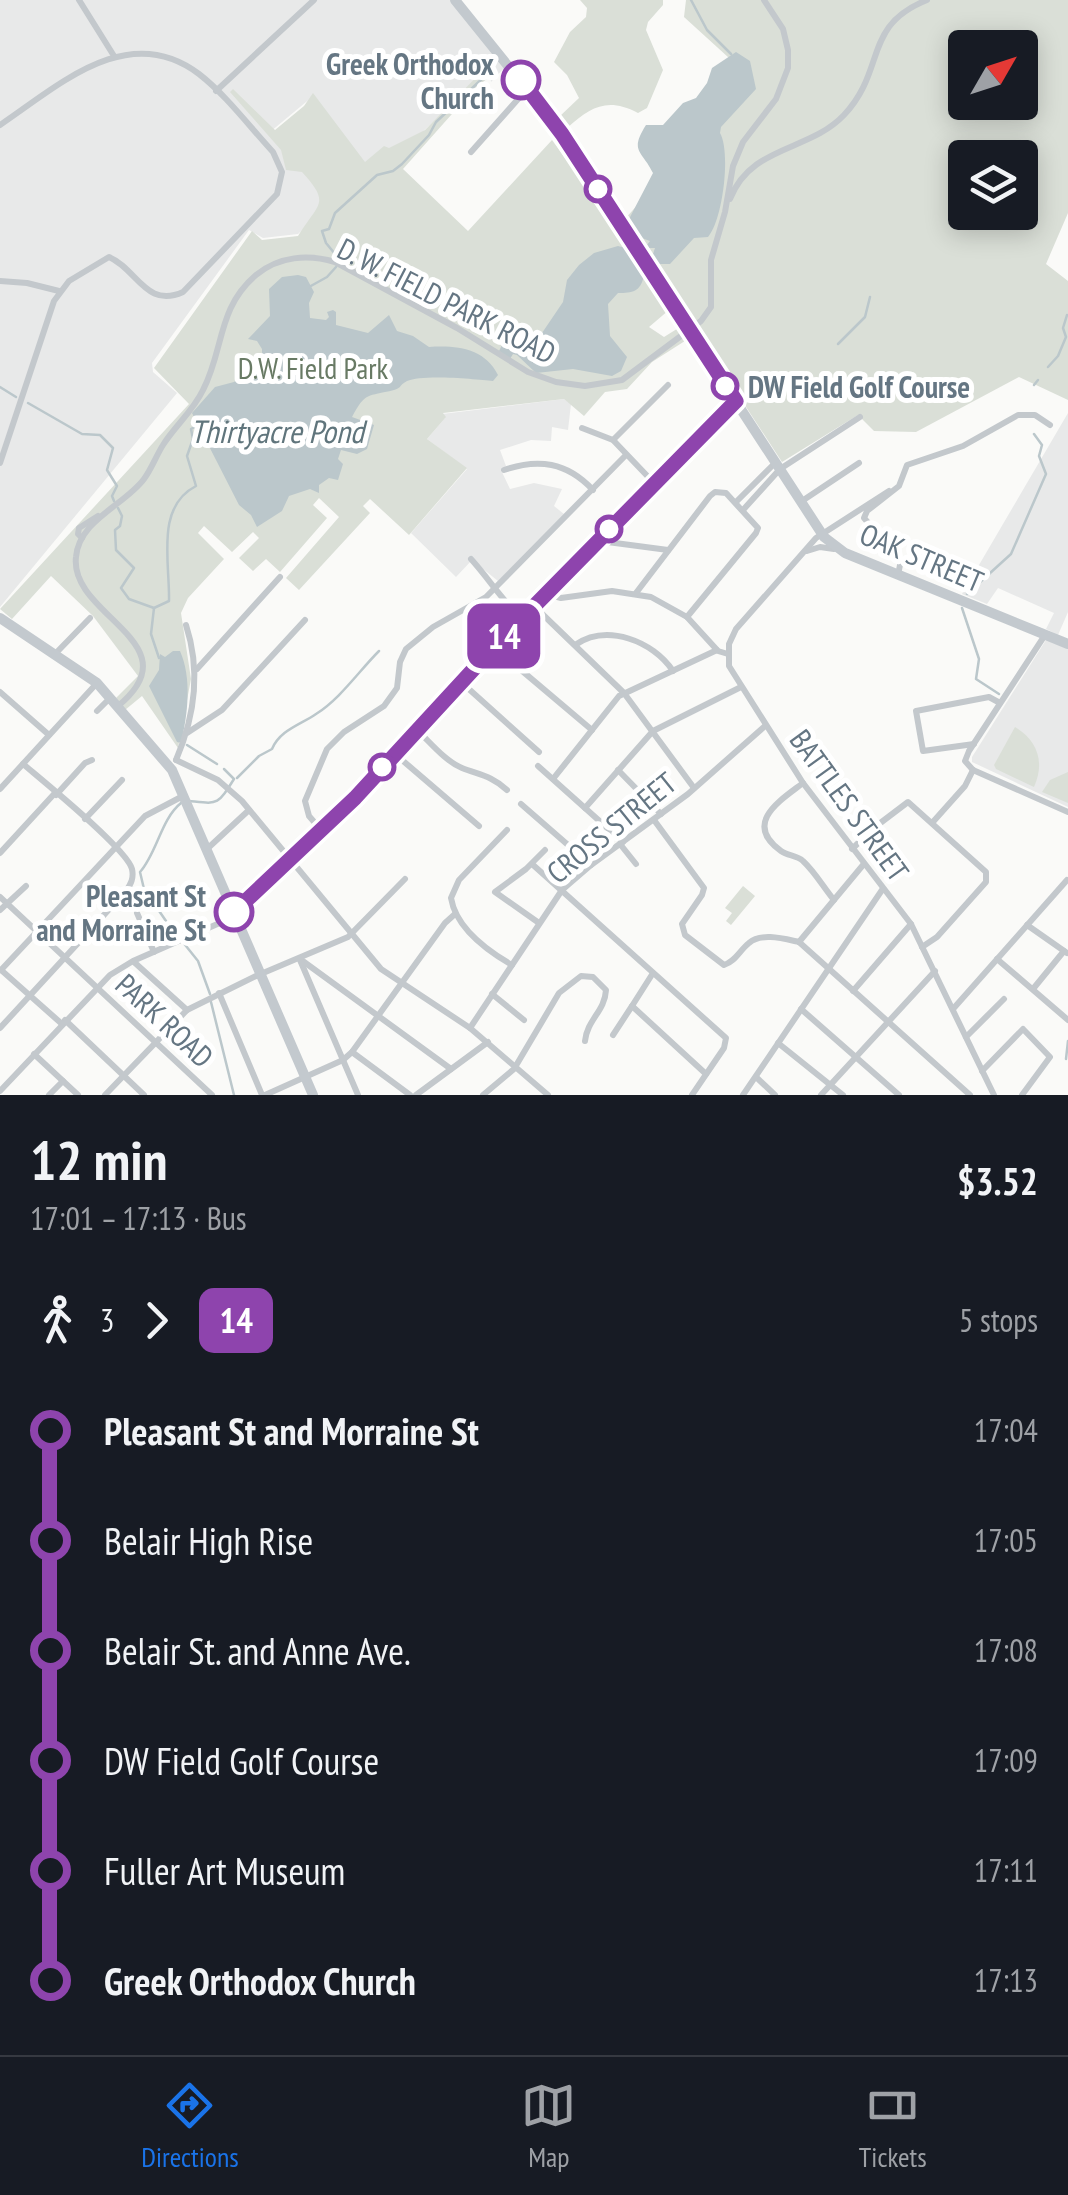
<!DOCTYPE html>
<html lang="en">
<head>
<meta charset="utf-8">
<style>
	:root { --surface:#171b24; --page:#20242c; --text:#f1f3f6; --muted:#9ea1a6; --line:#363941; --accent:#1a73e8 }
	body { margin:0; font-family:"PT Sans Narrow",sans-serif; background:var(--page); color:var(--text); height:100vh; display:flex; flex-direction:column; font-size:38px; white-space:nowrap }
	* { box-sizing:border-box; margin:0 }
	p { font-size:32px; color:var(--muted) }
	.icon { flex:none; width:55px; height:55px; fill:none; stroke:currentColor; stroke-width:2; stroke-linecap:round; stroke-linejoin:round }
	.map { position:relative; height:1095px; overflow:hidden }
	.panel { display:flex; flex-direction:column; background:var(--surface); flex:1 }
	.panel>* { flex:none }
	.badge { padding:0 20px; border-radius:15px; font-size:35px; line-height:65px }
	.needle { width:65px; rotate:51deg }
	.fabs { position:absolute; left:948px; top:30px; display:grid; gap:20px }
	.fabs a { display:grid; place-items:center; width:90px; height:90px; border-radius:10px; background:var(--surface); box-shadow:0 5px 25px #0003; font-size:50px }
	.map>.badge { position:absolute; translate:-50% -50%; box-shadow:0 0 0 5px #fff }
	.legs { display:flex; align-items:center; gap:15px; height:110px; padding:0 30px; font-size:32px }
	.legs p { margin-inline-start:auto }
	.headline { display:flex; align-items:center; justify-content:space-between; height:170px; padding:0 30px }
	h1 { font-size:55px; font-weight:800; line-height:75px }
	ul { padding:0 30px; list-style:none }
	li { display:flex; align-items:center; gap:35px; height:110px; font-size:38px }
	li i { display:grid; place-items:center; width:15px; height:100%; margin:0 12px; background:currentColor }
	li i::after { content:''; width:25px; height:25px; margin:-12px; border:8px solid; border-radius:50%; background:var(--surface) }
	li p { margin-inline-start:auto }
	li:first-child i { background:linear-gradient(#0000 50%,currentColor 0) }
	li:last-child i { background:linear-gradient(currentColor 50%,#0000 0) }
	.tab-bar { display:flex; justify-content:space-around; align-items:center; height:140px; border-top:2px solid var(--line); background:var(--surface); font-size:28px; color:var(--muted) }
	.tab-bar a { display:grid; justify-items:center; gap:5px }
	.tab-bar .selected { color:var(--accent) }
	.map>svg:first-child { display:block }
</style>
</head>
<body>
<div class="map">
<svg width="1068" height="1095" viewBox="0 0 1068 1095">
	<rect width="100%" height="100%" fill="#fafaf8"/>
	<g fill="#e8e9e9">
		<polygon points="0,0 450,0 505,67 491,82 490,76 474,83 414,140 365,164 312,97 270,132 332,203 298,234 263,238 249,230 152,363 153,372 177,393 0,607"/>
		<polygon points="564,399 571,404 568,430 552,427 551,441 531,440 500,450 506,466 501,470 510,489 534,483 562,489 554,506 564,514 498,581 472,560 456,577 411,533 467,469 427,439 445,418 442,414"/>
		<polygon points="1068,413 1068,612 1058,635 1046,629 1054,613 998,588 987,604 962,594"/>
		<polygon points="1046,640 1068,649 1068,807 972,762 972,757"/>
	</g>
	<g fill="#dadfd7" fill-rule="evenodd">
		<path d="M 580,0 L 663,0 L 663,5 L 648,22 L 646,30 L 663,70 L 647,108 L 638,113 C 607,97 591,107 567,128 L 559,117 L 579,98 L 567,75 L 554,62 L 570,32 L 586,17 L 587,8 Z"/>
		<path d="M 686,0 L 1068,0 L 1068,213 L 1046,264 L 1068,281 L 1068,400 L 1019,377 L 916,432 L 874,431 L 858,415 L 782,462 L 624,220 L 751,78 L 684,17 ZM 965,48 L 1020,48 L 1020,102 L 965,102 ZM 965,158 L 1020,158 L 1020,212 L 965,212 Z"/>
		<path d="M 487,66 L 491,76 L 476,87 L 403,169 L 468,231 L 552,140 L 573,169 L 576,166 L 669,310 L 649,327 L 664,337 L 680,327 L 688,339 L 652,362 L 627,389 L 605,392 L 584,416 L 564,399 L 443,413 L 446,417 L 427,439 L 467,468 L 409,535 L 370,499 L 363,506 L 370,513 L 299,590 L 286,578 L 339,517 L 319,498 L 313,505 L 327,518 L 280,572 L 266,559 L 253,571 L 239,558 L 259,538 L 253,532 L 232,552 L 204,526 L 198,533 L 224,559 L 188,598 L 181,613 L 191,679 L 178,748 L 142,696 L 125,710 L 116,698 L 138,676 L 93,616 L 51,576 L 12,619 L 0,609 L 189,404 L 154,368 L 252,231 L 262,240 L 298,236 C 319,202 331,204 302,172 L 286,170 L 281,150 L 230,92 L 233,89 L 275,130 L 304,106 L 313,93 L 365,162 L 384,146 L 389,148 L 425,130 Z"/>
		<path d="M 1015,727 C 1038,741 1045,763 1034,787 L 996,769 L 994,765 Z"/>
		<polygon points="1068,772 1068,803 1042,792 1050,780"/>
		<polygon points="743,886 755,896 731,925 726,921 732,913 725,908"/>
	</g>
	<g fill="#bbc7cb">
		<path d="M 736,52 L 750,61 L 756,89 L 721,127 L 720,133 C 731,152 723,220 708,237 L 694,238 L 670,264 L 656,264 L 652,257 L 655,248 L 649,248 L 647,245 L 650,241 L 639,237 L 629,219 L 653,173 C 642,150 629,152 646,125 L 663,125 L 683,103 L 696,98 L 707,83 L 712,68 Z"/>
		<path d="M 618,246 L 629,249 L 644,276 C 640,292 633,293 618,293 L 608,304 L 610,336 L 627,357 L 621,371 L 612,376 L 573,369 L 536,373 L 517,355 L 513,354 L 510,359 L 499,351 L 502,345 L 516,349 L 523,340 L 517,332 L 526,337 L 542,333 L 563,302 L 567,280 L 579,265 L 594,253 Z"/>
		<path d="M 298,275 L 306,277 L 314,292 L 309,303 L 310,318 L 326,320 L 329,317 L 327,312 L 333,310 L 336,312 L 336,325 L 368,333 L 389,315 L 397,331 L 413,336 L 429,347 C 458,345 485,349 498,375 L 493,381 C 476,379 422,374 407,381 C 398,386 403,387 394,390 C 367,397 366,391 352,417 L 374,425 L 367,449 L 357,454 L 341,450 L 338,459 L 343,464 L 338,480 L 329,478 L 319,485 L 319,493 L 310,489 L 289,496 L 282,511 L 257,527 L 251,515 L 239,505 L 192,413 L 215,387 L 234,382 L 241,376 L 241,366 L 262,355 L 262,349 L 257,341 L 248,339 L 270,316 L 269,289 L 282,277 Z"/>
		<path d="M 173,651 L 180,651 C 192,678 188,714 181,743 L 177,742 L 149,686 L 159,670 L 160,654 L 165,657 Z"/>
	</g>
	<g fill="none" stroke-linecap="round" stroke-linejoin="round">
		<g stroke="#bbc7cb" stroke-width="2.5">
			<polyline points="691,0 707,30 731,54"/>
			<polyline points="340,260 326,243 322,231 329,229 335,213 377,175 393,171 402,164 429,135 436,122 484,77"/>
			<polyline points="309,287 327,277 336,267"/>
			<polyline points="838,344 865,317 870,297"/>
			<polyline points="1048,367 1058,356 1066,337 1063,328 1067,315"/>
			<polyline points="1034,385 1038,380"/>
			<polyline points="0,387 16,397"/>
			<polyline points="28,403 82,434 100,435 113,448 107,470 117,486 112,496 114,501"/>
			<polyline points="118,508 122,516 120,526 115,530 116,550 134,568 121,588 129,599 154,608"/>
			<polyline points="967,594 1011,554 1046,474 1039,456 1042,445 1034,434"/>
			<polyline points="962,608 979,659 976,679 999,694"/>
			<path d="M 159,658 L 151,634 L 154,608 L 169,601 C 170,562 155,507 196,486 L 187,456 L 193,439 L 191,429 L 198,425"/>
			<polyline points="187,745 217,764"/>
			<path d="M 237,778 L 259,756 L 272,749 C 280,730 300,725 316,714 C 340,699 359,671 379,651"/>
			<path d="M 189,801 C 218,804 217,806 234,779 L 224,769"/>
			<path d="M 166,921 L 144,889 L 140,872 C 157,853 161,819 181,803"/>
			<polyline points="174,931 198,961 210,994"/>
			<polyline points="211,1002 234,1095"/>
			<polyline points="1066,1059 1068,1041"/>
		</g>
		<g stroke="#c3c8cc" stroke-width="6">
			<polyline points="79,0 114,56"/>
			<polyline points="216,91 314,0"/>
			<path d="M 0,125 C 58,86 128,20 199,74 C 226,95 249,126 273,152 L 282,172 L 277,194 L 183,292 C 146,309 137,269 109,257 L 69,281 L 54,301 L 0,463"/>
			<polyline points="471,152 519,98 524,86"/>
			<path d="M 730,199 C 751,145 809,152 844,115 C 887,69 862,26 927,0"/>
			<polyline points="0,281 27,283 59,291"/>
			<polyline points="582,428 613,440 654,483"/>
			<polyline points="613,440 668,385"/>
			<path d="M 504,470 C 538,458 567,462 593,490"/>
			<polyline points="889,491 816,538 736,629 729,644 729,666 803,783 911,924 994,1095"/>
			<polyline points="802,501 859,463"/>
			<polyline points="736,502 775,463"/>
			<polyline points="743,510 780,469 860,417"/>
			<polyline points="82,538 78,534 79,528 98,516"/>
			<polyline points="600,541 668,550"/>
			<polyline points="807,551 820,547 834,549"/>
			<path d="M 471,559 C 489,579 502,600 521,618"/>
			<polyline points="898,575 901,560 864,518 867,511 899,486 907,465 963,446 1018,415 1035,415 1050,425"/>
			<polyline points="636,593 710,496 715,492 726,493 758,528 756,533 687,617"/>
			<polyline points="547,594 561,598 612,591 651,597 687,617 718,651 728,654"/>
			<polyline points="535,607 624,693 694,788"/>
			<path d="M 575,645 C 607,623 653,641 673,671"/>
			<polyline points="495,648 592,730"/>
			<polyline points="56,653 90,618"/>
			<polyline points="197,669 280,577"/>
			<polyline points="461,682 539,752"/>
			<polyline points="0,692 49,735"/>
			<path d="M 118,706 C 195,643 69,616 76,557 C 79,520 125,505 144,479 C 152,468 156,456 163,445 C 175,426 193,411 203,390 C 224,350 217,308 256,275 C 279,256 308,254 335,262 L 457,328 L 528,372 L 556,382 L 585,386 L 622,380 L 701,321 L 711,307 L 711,260 L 725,212 L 733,166 L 743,142 L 776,99 L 788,68 L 788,50 L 783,29 L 764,0"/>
			<polyline points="97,711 110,698"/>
			<path d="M 417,730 C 430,742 445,761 462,768 C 480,775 492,776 507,790"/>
			<polyline points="187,733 222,710 305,620"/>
			<polyline points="974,744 923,751 916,711 989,697 1000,703"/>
			<polyline points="395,754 479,826"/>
			<polyline points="176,760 218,780 242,801 381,969 470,1028 548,1095"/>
			<path d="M 176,760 C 195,716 201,671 186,625"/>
			<polyline points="538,766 623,842"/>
			<polyline points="618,770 661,814"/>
			<polyline points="973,770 965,761 969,751 1045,635"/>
			<polyline points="973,770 1068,812"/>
			<polyline points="553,779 619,696 717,650"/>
			<path d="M 803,783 C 781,800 742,823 781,851 C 788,856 797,855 803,861 C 815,872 824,888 834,900"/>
			<polyline points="0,789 97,683"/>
			<polyline points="56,795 85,763 92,760"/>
			<polyline points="521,804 591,865"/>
			<polyline points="585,808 653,731 741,687"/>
			<polyline points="85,819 122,780"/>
			<path d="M 654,820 L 704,888 L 702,895 L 682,924 L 685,935 L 724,965 C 736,961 739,951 749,943 C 761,932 785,939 799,942"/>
			<polyline points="932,823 965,786 973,770"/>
			<polyline points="321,830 309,816 305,801 327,749 344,732 384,706 397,688 400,662 406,649 433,627 486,597 626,455"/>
			<path d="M 507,830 L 459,880 L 451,898 C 456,928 486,950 512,965"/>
			<polyline points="620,844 636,864"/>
			<polyline points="207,849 249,810"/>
			<polyline points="852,849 875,827 908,802 986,872 986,882 937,937 922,947"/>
			<polyline points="0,853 55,793"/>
			<polyline points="532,864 726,1038 724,1048 692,1095"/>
			<polyline points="0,897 212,1095"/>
			<polyline points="0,910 26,886"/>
			<polyline points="137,913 154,952"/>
			<polyline points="539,923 495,892 526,869 545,850"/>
			<polyline points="1027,925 1067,953"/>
			<polyline points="799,942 970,1095"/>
			<polyline points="799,942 863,865"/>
			<polyline points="300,959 451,1069"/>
			<polyline points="997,959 1068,1020"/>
			<polyline points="300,960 358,1095"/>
			<polyline points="134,962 187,1010"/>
			<polyline points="1,970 145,816 183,796"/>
			<polyline points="1,970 62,1024"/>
			<polyline points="653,973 632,1006 706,1074"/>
			<polyline points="1033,989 1064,951"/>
			<polyline points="853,991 911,924"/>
			<polyline points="219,993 262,1095"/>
			<polyline points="492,994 524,1020"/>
			<polyline points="801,1009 899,1095"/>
			<polyline points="953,1009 1067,880"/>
			<polyline points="65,1020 144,1095"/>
			<path d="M 0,1028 L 126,891 C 131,884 134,878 132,869 C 127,849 43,781 23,764"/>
			<polyline points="470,1028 562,890 591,865 688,794 765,726"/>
			<polyline points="613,1035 632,1006"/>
			<polyline points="966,1037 1004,999"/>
			<polyline points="778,1043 843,1095"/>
			<polyline points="352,1052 410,1095"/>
			<polyline points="34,1054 78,1095"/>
			<polyline points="982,1071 1023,1029 1050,1057 1022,1095"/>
			<polyline points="756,1077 775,1095"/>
			<polyline points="0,1091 110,975 133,961 222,922 233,913"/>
			<polyline points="49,1095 63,1081"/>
			<polyline points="105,1095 187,1010 256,976 348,937 405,879"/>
			<polyline points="265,1095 343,1060 352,1052 445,923 455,914"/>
			<polyline points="416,1095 488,1042"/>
			<path d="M 483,1095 L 514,1069 L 559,993 L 581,976 L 593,977 L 606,990 C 605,1011 587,1020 585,1041"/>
			<polyline points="743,1095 882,890"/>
			<polyline points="821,1095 935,971"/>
		</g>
		<g stroke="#c3c9ce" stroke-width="10">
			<polyline points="455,0 558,128 824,537 845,553 1068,644"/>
			<polyline points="0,618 97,683 172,770 313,1095"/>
			<polyline points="234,912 355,797 494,647 736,401"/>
		</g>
	</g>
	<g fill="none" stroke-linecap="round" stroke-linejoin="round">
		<g stroke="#fff" stroke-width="22">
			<polyline id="line-1" points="234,912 355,798 494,647 736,401 562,134 521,80"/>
		</g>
		<use href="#line-1" stroke="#8e44ad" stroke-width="15"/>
	</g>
	<g fill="#fff" stroke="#8e44ad" stroke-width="5">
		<circle cx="521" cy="80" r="18"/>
		<circle cx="598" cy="189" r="12"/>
		<circle cx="725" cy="386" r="12"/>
		<circle cx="609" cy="529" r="12"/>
		<circle cx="382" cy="767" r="12"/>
		<circle cx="234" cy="912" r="18"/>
	</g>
	<g text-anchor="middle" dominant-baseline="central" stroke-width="10" stroke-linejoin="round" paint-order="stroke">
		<g font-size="30" font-weight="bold" fill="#657683" stroke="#fff" text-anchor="end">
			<text x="494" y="63">Greek Orthodox<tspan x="494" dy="34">Church</tspan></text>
			<text x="748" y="386" text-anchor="start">DW Field Golf Course</text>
			<text x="206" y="895">Pleasant St<tspan x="206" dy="34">and Morraine St</tspan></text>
		</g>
		<g font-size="30" fill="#657683" stroke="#fff">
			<text transform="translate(447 300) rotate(27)">D. W. FIELD PARK ROAD</text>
			<text transform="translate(922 557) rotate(23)">OAK STREET</text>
			<text transform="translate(850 805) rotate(54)">BATTLES STREET</text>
			<text transform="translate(611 827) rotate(-39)">CROSS STREET</text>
			<text transform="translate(165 1020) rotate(43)">PARK ROAD</text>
		</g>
		<g font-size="30" fill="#687a64" stroke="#fff">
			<text x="313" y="367">D.W. Field Park</text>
		</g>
		<g font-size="32" font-style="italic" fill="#60757c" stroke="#fff">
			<text x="277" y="431">Thirtyacre Pond</text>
		</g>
	</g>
</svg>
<div class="fabs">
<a><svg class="needle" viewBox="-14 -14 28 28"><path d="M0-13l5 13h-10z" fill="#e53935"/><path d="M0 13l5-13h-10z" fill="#9ea1a6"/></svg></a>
<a><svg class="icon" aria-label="layers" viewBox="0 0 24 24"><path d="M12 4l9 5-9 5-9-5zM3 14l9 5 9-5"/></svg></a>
</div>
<b class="badge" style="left:504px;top:636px;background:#8e44ad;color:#fff">14</b>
</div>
<section class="panel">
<div class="headline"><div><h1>12 min</h1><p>17:01 – 17:13 · Bus</p></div><b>$3.52</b></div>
<div class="legs"><svg class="icon" aria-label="walk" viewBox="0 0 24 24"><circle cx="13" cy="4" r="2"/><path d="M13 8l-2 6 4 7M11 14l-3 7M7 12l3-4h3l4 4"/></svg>3<svg class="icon" aria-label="forward" viewBox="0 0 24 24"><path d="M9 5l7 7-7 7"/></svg><b class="badge" style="background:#8e44ad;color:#fff">14</b><p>5 stops</p></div>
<ul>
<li><i style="color:#8e44ad"></i><b>Pleasant St and Morraine St</b><p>17:04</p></li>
<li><i style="color:#8e44ad"></i><span>Belair High Rise</span><p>17:05</p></li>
<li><i style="color:#8e44ad"></i><span>Belair St. and Anne Ave.</span><p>17:08</p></li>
<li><i style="color:#8e44ad"></i><span>DW Field Golf Course</span><p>17:09</p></li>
<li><i style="color:#8e44ad"></i><span>Fuller Art Museum</span><p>17:11</p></li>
<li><i style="color:#8e44ad"></i><b>Greek Orthodox Church</b><p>17:13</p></li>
</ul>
</section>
<nav class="tab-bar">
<a class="selected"><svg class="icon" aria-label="directions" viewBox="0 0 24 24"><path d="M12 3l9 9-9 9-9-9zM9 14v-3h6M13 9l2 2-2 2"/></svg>Directions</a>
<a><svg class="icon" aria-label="map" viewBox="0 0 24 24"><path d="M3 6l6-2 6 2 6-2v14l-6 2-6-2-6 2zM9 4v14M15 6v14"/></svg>Map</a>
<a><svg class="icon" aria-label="tickets" viewBox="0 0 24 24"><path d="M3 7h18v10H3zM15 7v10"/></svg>Tickets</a>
</nav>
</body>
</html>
